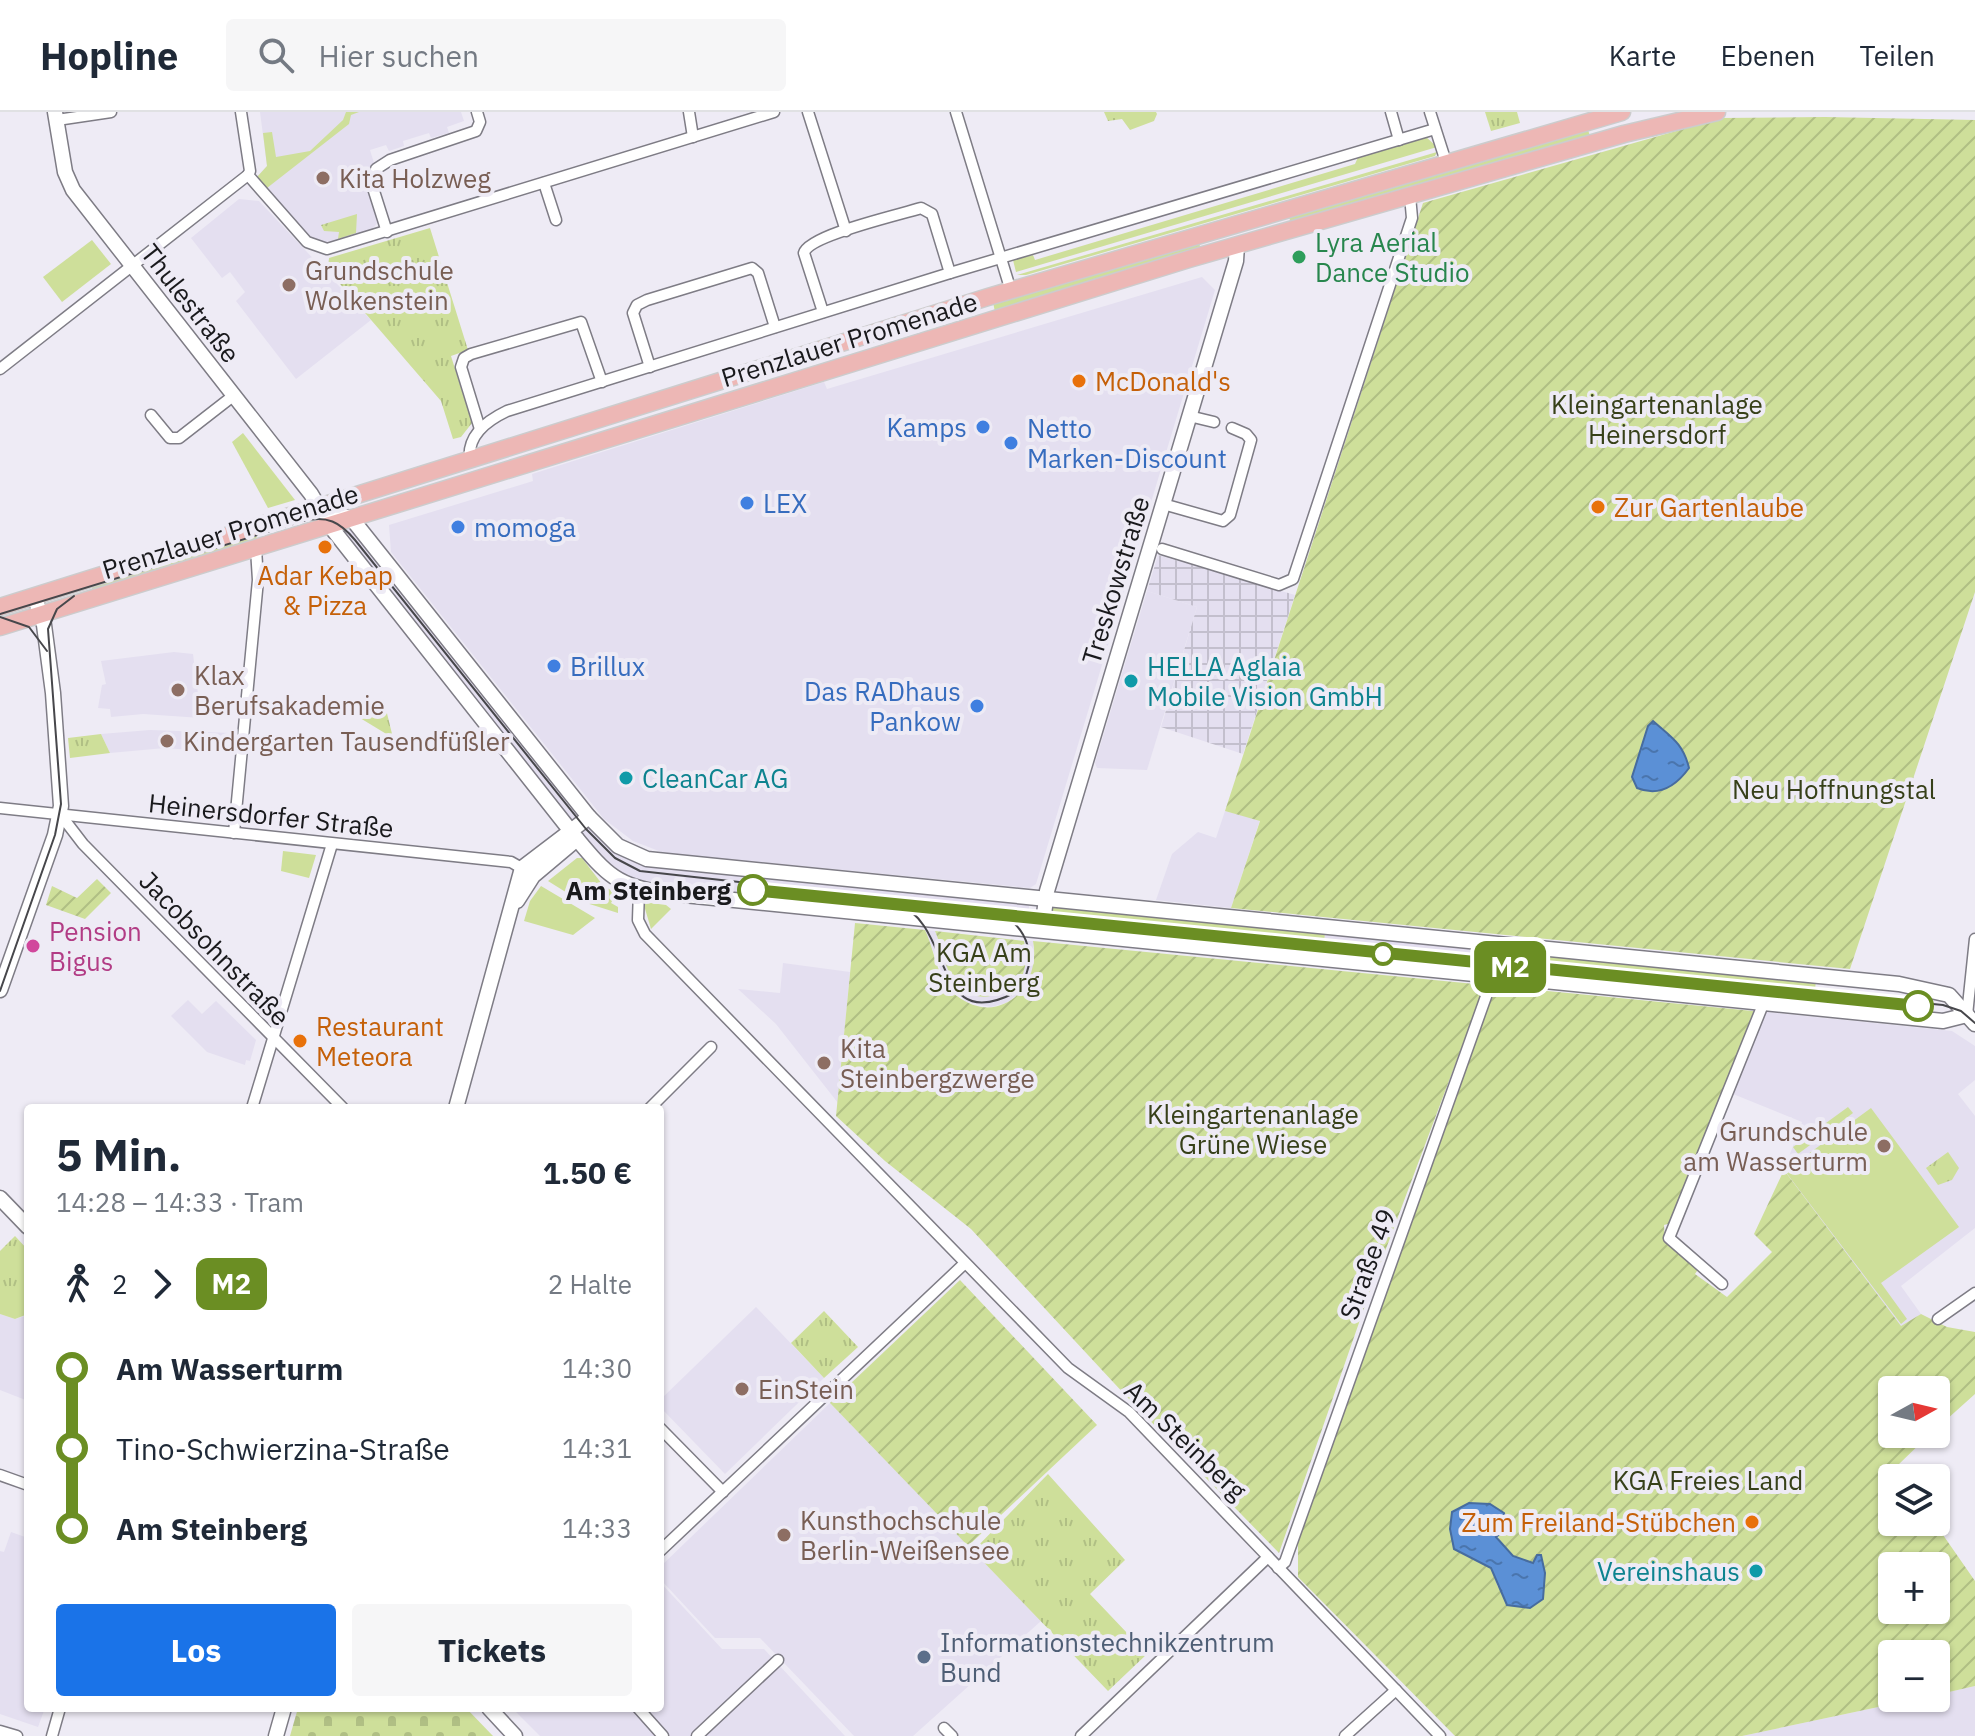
<!DOCTYPE html>
<html lang="de">
<head>
<meta charset="utf-8">
<style>
	:root { --surface:#fff; --page:#f6f6f7; --text:#1f2937; --muted:#747a83; --line:#e0e1e3; --accent:#1a73e8 }
	body { margin:0; font-family:"IBM Plex Sans",sans-serif; background:var(--page); color:var(--text); height:100vh; display:flex; flex-direction:column; font-size:30px; white-space:nowrap }
	* { box-sizing:border-box; margin:0 }
	p { font-size:26px; color:var(--muted) }
	.icon { flex:none; width:44px; height:44px; fill:none; stroke:currentColor; stroke-width:2; stroke-linecap:round; stroke-linejoin:round }
	.map { position:relative; flex:1; overflow:hidden }
	.side { position:absolute; left:24px; top:992px; width:640px; height:608px; display:flex; flex-direction:column; background:var(--surface); border-radius:8px; box-shadow:0 2px 6px #0004 }
	.side>* { flex:none }
	.badge { padding:0 16px; border-radius:12px; font-size:28px; line-height:52px }
	.needle { width:52px; rotate:82deg }
	.fabs { position:absolute; left:1878px; top:1264px; display:grid; gap:16px }
	.fabs a { display:grid; place-items:center; width:72px; height:72px; border-radius:8px; background:var(--surface); box-shadow:0 2px 6px #0004; font-size:40px }
	.map>.badge { position:absolute; translate:-50% -50%; box-shadow:0 0 0 4px #fff }
	.legs { display:flex; align-items:center; gap:12px; height:88px; padding:0 32px; font-size:26px }
	.legs p { margin-inline-start:auto }
	.head { display:flex; align-items:center; justify-content:space-between; height:136px; padding:0 32px }
	h1 { font-size:44px; font-weight:700; line-height:60px }
	.cta { display:flex; gap:16px; margin-top:auto; padding:16px 32px }
	.cta a { flex:1; height:92px; border-radius:8px; background:var(--accent); color:#fff; font-size:32px; font-weight:700; line-height:92px; text-align:center }
	.cta a+a { background:var(--page); color:var(--text) }
	ul { padding:0 32px; list-style:none }
	li { display:flex; align-items:center; gap:28px; height:80px; font-size:30px }
	li i { display:grid; place-items:center; width:12px; height:100%; margin:0 10px; background:currentColor }
	li i::after { content:''; width:20px; height:20px; margin:-10px; border:6px solid; border-radius:50%; background:var(--surface) }
	li p { margin-inline-start:auto }
	li:first-child i { background:linear-gradient(#0000 50%,currentColor 0) }
	li:last-child i { background:linear-gradient(currentColor 50%,#0000 0) }
	header { display:flex; align-items:center; gap:48px; box-sizing:border-box; height:112px; padding:0 40px; background:var(--surface); border-bottom:2px solid var(--line) }
	header strong { font-size:38px }
	nav { display:flex; gap:44px; margin-inline-start:auto; font-size:28px }
	.search { width:560px; height:72px; background:var(--page); display:flex; align-items:center; gap:20px; box-sizing:border-box; padding:0 28px; border-radius:8px; color:var(--muted); font-size:30px }
	.map>svg:first-child { display:block }
</style>
</head>
<body>
<header>
<strong>Hopline</strong>
<div class="search"><svg class="icon" aria-label="search" viewBox="0 0 24 24"><circle cx="10" cy="10" r="6"/><path d="M15 15l6 6"/></svg>Hier suchen</div>
<nav><a>Karte</a><a>Ebenen</a><a>Teilen</a></nav>
</header>
<div class="map">
<svg width="1975" height="1624" viewBox="0 0 1975 1624">
	<defs>
		<pattern id="industrial-grid" width="8" height="8" patternUnits="userSpaceOnUse" patternTransform="scale(2)"><rect width="8" height="8" fill="#e4dff0"/><path d="M0 4h8M4 0v8" fill="none" stroke="#c3bfcd"/></pattern>
		<pattern id="cemetery-stones" width="16" height="16" patternUnits="userSpaceOnUse" patternTransform="scale(2)"><rect width="16" height="16" fill="#cedf9a"/><path d="M2 7V4a2 2 0 0 1 4 0v3zM10 15v-3a2 2 0 0 1 4 0v3z" fill="#b0bf84"/></pattern>
		<pattern id="park-tufts" width="24" height="20" patternUnits="userSpaceOnUse" patternTransform="scale(2)"><rect width="24" height="20" fill="#cedf9a"/><path d="M3 7l-1-3M5 7V3M7 7l1-3M15 17l-1-3M17 17v-4M19 17l1-3" fill="none" stroke="#b0bf84"/></pattern>
		<pattern id="garden-furrows" width="10" height="10" patternUnits="userSpaceOnUse" patternTransform="scale(2)"><rect width="10" height="10" fill="#cedf9a"/><path d="M-1 1l2-2M0 10L10 0M9 11l2-2" fill="none" stroke="#b0bf84"/></pattern>
		<pattern id="water-ripples" width="26" height="14" patternUnits="userSpaceOnUse" patternTransform="scale(2)"><rect width="26" height="14" fill="#5b90d6"/><path d="M2 4q2-2 4 0t4 0M15 11q2-2 4 0t4 0" fill="none" stroke="#4a75ad"/></pattern>
	</defs>
	<rect width="100%" height="100%" fill="#eeebf5"/>
	<g fill="#e4dff0">
		<polygon points="260,0 461,0 464,9 447,15 449,21 431,26 429,21 403,29 404,34 389,39 386,33 370,38 374,51 366,69 377,111 371,119 323,131 312,126 257,65 267,54"/>
		<polygon points="239,87 259,89 371,208 296,267 236,189 245,180 230,160 222,166 191,126"/>
		<polygon points="1202,165 1215,178 1036,772 1030,776 664,741 633,729 604,707 391,440 389,413 533,369 532,362 824,270 827,277"/>
		<polygon points="350,415 615,739 637,751 660,756 1029,792 1029,811 640,773 605,752 336,419"/>
		<polygon points="1147,479 1197,495 1147,658 1097,656 1095,651"/>
		<polygon points="174,540 193,542 201,606 143,602 111,605 110,597 98,596 102,573 106,572 101,549"/>
		<polygon points="150,618 231,621 229,641 165,636 110,641 101,622"/>
		<polygon points="1225,699 1260,708 1231,796 1156,788 1172,742 1198,720 1216,726"/>
		<polygon points="1052,800 1324,829 1325,821 1500,839 1499,858 1050,810"/>
		<polygon points="925,818 935,819 950,863 1027,847 1024,829 1033,829 1035,851 1031,868 1021,881 1006,891 991,895 967,890 946,872"/>
		<polygon points="1525,848 1815,877 1814,890 1529,861 1524,860"/>
		<polygon points="783,851 850,860 838,991 776,912 738,877 780,881"/>
		<polygon points="188,888 202,902 216,889 256,928 250,949 246,948 245,953 207,940 171,904"/>
		<polygon points="1766,900 1952,919 1975,934 1975,968 1958,982 1975,1004 1975,1116 1901,1174 1921,1202 1901,1215 1784,1058 1802,1010 1733,982"/>
		<polygon points="756,1195 824,1266 725,1362 660,1295 660,1288"/>
		<polygon points="0,1202 15,1207 28,1203 28,1289 0,1278"/>
		<polygon points="830,1291 1041,1509 913,1624 854,1624 760,1526 715,1526 660,1467 660,1455"/>
		<polygon points="11,1420 28,1426 28,1596 45,1596 38,1615 0,1602 0,1439 4,1440"/>
		<polygon points="660,1470 722,1537 764,1537 845,1624 540,1624 512,1596 660,1596"/>
		<polygon points="1975,1574 1975,1624 1742,1624 1921,1586 1936,1586 1936,1583"/>
	</g>
	<polygon fill="url(#industrial-grid)" points="1158,443 1295,483 1243,642 1161,615 1197,495 1147,479"/>
	<g fill="#cedf9a">
		<polygon points="346,0 359,0 351,3 349,12 267,76 257,65 267,54 263,21 272,20 276,45 310,39 343,8"/>
		<polygon points="1587,15 1591,27 1291,112 1288,101"/>
		<polygon points="1425,24 1437,35 1016,160 1013,148 1033,143 1035,148 1355,52 1359,43"/>
		<polygon points="1437,40 1435,44 1026,163 1017,163"/>
		<polygon points="1198,127 1201,138 995,200 993,190"/>
		<polygon points="92,128 111,152 62,190 43,165"/>
		<polygon points="243,321 295,388 268,396 232,330"/>
		<polygon points="257,420 256,430 93,480 91,473"/>
		<polygon points="577,746 582,746 602,772 616,782 611,791 618,795 618,801 580,789 548,769"/>
		<polygon points="541,774 595,806 573,823 524,809 530,789"/>
		<polygon points="643,790 666,793 671,797 651,817"/>
		<polygon points="1052,794 1325,821 1324,830 1052,800"/>
		<polygon points="1050,810 1228,827 1228,831 1050,813"/>
		<polygon points="1529,842 1816,869 1815,877 1525,848"/>
		<polygon points="1848,995 1853,1001 1798,1042 1793,1035"/>
		<polygon points="1871,996 1959,1115 1881,1171 1907,1207 1901,1212 1785,1059"/>
	</g>
	<polygon fill="url(#cemetery-stones)" points="298,1596 466,1596 493,1624 290,1624"/>
	<g fill="url(#park-tufts)">
		<polygon points="1104,0 1156,0 1157,2 1154,9 1130,18 1122,7 1108,9"/>
		<polygon points="1485,0 1517,0 1520,11 1491,19"/>
		<polygon points="357,102 356,121 338,127 339,120 324,119 321,113"/>
		<polygon points="430,116 468,238 451,244 472,311 461,325 453,327 441,289 328,158 329,146"/>
		<polygon points="384,589 393,626 360,606"/>
		<polygon points="101,622 110,641 70,646 68,626"/>
		<polygon points="283,739 316,743 309,766 281,759"/>
		<polygon points="1948,1040 1959,1056 1952,1068 1938,1073 1926,1056"/>
		<polygon points="15,1124 28,1138 28,1202 15,1207 0,1202 0,1139"/>
		<polygon points="824,1199 858,1235 824,1266 791,1231"/>
		<polygon points="1048,1362 1125,1448 1090,1482 1147,1542 1108,1579 973,1439"/>
	</g>
	<g fill="url(#garden-furrows)" fill-rule="evenodd">
		<polygon points="1825,5 1975,8 1975,480 1850,857 1231,796 1260,709 1225,699 1423,91 1722,6"/>
		<polygon points="97,767 111,781 85,807 46,793 52,774 77,786"/>
		<path d="M 855,811 L 925,818 C 935,839 937,869 957,884 C 999,916 1042,875 1033,829 L 1485,873 L 1369,1182 L 1279,1441 L 1127,1285 L 971,1117 L 885,1049 L 836,1004 Z"/>
		<path d="M 935,819 L 1024,829 L 1027,847 L 1021,869 C 999,888 965,894 950,862 C 943,848 941,833 935,819 Z"/>
		<path d="M 1495,874 L 1753,899 L 1755,903 L 1671,1111 L 1664,1113 L 1665,1129 L 1699,1156 L 1695,1162 L 1727,1185 L 1772,1140 L 1754,1122 L 1784,1058 L 1901,1214 L 1921,1202 L 1947,1215 L 1975,1220 L 1975,1282 L 1936,1317 L 1936,1278 L 1892,1278 L 1892,1322 L 1930,1322 L 1897,1354 L 1904,1366 L 1892,1366 L 1892,1410 L 1934,1410 L 1975,1469 L 1975,1574 L 1936,1583 L 1936,1542 L 1892,1542 L 1892,1586 L 1921,1586 L 1742,1624 L 1455,1624 L 1298,1465 L 1298,1426 ZM 1469,1391 L 1490,1392 C 1494,1412 1496,1434 1515,1445 C 1526,1451 1535,1452 1545,1461 L 1543,1487 L 1498,1475 L 1491,1456 L 1452,1399 ZM 1892,1454 L 1936,1454 L 1936,1498 L 1892,1498 Z"/>
		<polygon points="960,1168 1097,1313 968,1434 830,1291"/>
	</g>
	<g fill="url(#water-ripples)" stroke="#476c9e" stroke-width="2">
		<path d="M 1653,609 C 1671,625 1683,631 1689,656 C 1676,674 1659,685 1637,676 L 1632,665 L 1648,614 Z"/>
		<polygon points="1469,1391 1490,1392 1504,1401 1506,1417 1496,1425 1513,1444 1533,1451 1537,1443 1541,1443 1545,1461 1543,1487 1530,1496 1507,1493 1491,1456 1454,1437 1450,1417 1452,1400"/>
	</g>
	<g fill="none" stroke-linecap="round" stroke-linejoin="round">
		<g stroke="#7e7c85" stroke-width="13">
			<g id="street">
				<polyline points="241,0 250,59 248,63 307,130 327,137 774,0"/>
				<polyline points="689,0 693,25"/>
				<polyline points="808,0 846,119"/>
				<polyline points="956,0 1011,179"/>
				<polyline points="1391,0 1399,28"/>
				<polyline points="1430,0 1446,50"/>
				<polyline points="57,8 111,0"/>
				<polyline points="544,71 556,108"/>
				<polyline points="387,120 373,76 376,57 390,48 476,19 480,10 477,0"/>
				<path d="M 823,200 L 804,141 C 809,123 899,103 921,96 L 932,102 L 950,161"/>
				<polyline points="650,255 633,201 637,193 647,188 752,156 758,161 775,215"/>
				<polyline points="0,257 248,63"/>
				<polyline points="151,303 170,326 179,326 233,284"/>
				<polyline points="1189,304 1214,310"/>
				<polyline points="480,317 461,255 464,246 471,242 581,210 602,270"/>
				<path d="M 470,350 C 466,324 486,309 507,299 L 950,161 L 1435,17"/>
				<polyline points="1163,392 1223,409 1230,403 1251,328 1246,322 1232,316"/>
				<polyline points="1162,437 1279,473 1293,467 1412,106 1410,84"/>
				<polyline points="0,696 511,750 525,758"/>
				<polyline points="60,702 83,732 343,996"/>
				<polyline points="234,721 258,468 256,437"/>
				<polyline points="639,778 638,808 645,822 1068,1256 1129,1300 1440,1624"/>
				<polyline points="1967,903 1975,827"/>
				<polyline points="252,996 332,732"/>
				<polyline points="650,996 711,935"/>
				<polyline points="1722,1172 1669,1126 1764,890"/>
				<polyline points="1938,1207 1975,1181"/>
				<polyline points="660,1316 723,1380"/>
				<polyline points="0,1363 28,1373"/>
				<polyline points="660,1439 964,1152"/>
				<polyline points="1278,1456 1285,1450 1494,862"/>
				<polyline points="638,1596 663,1624"/>
				<polyline points="944,1616 952,1624"/>
				<polyline points="0,1619 17,1624"/>
				<polyline points="52,1624 60,1596"/>
				<polyline points="697,1624 778,1548"/>
				<polyline points="1081,1624 1268,1445"/>
				<polyline points="1345,1624 1396,1578"/>
			</g>
		</g>
		<g stroke="#7e7c85" stroke-width="17">
			<g id="secondary">
				<path d="M 55,0 L 65,60 L 73,78 L 311,382 L 330,414 L 577,727 C 606,762 618,775 664,781 L 1943,909 L 1967,903"/>
				<polyline points="322,397 352,407 589,705 618,734 647,747 1899,872 1949,883 1975,912"/>
				<polyline points="517,789 533,764 577,727"/>
				<polyline points="1042,818 1047,779 1236,149 1237,133"/>
				<polyline points="0,878 55,723 61,694 53,581 44,513 37,492"/>
				<polyline points="456,996 522,756 589,705"/>
				<polyline points="0,1086 28,1115"/>
				<polyline points="489,1596 515,1624"/>
				<polyline points="276,1624 284,1596"/>
			</g>
		</g>
		<g stroke="#cccccd" stroke-width="19">
			<g id="primary">
				<polyline points="0,495 988,185 1622,0"/>
				<polyline points="0,515 1189,147 1624,22 1717,0"/>
			</g>
		</g>
		<use href="#street" stroke="#fff" stroke-width="10"/>
		<use href="#secondary" stroke="#fff" stroke-width="14"/>
		<use href="#primary" stroke="#edb7b5" stroke-width="16"/>
		<g stroke="#47474b" stroke-width="2">
			<path d="M 0,502 L 303,409 C 327,403 340,410 355,428 L 586,717 L 615,746 L 640,759 L 1126,813 L 1943,893 L 1961,899 L 1975,911"/>
			<polyline points="0,505 29,515 47,539"/>
			<path d="M 898,792 C 955,814 931,925 1016,880 C 1040,850 1030,816 997,799"/>
			<polyline points="0,879 55,723 61,692 48,517 57,497 74,484"/>
		</g>
	</g>
	<g fill="none" stroke-linecap="round" stroke-linejoin="round">
		<g stroke="#fff" stroke-width="18">
			<polyline id="line-1" points="753,778 1918,894"/>
		</g>
		<use href="#line-1" stroke="#6b8e23" stroke-width="12"/>
	</g>
	<g fill="#8d6e63" stroke="#eeebf5" stroke-width="3">
		<circle cx="323" cy="66" r="8"/>
		<circle cx="289" cy="173" r="8"/>
		<circle cx="178" cy="578" r="8"/>
		<circle cx="167" cy="629" r="8"/>
		<circle cx="824" cy="951" r="8"/>
		<circle cx="1884" cy="1034" r="8"/>
		<circle cx="742" cy="1277" r="8"/>
		<circle cx="784" cy="1423" r="8"/>
	</g>
	<circle fill="#2e9e5b" stroke="#eeebf5" stroke-width="3" cx="1299" cy="145" r="8"/>
	<g fill="#e8710a" stroke="#eeebf5" stroke-width="3">
		<circle cx="1079" cy="269" r="8"/>
		<circle cx="1598" cy="395" r="8"/>
		<circle cx="325" cy="435" r="8"/>
		<circle cx="300" cy="929" r="8"/>
		<circle cx="1752" cy="1410" r="8"/>
	</g>
	<g fill="#3f7fe0" stroke="#eeebf5" stroke-width="3">
		<circle cx="983" cy="315" r="8"/>
		<circle cx="1011" cy="331" r="8"/>
		<circle cx="747" cy="391" r="8"/>
		<circle cx="458" cy="415" r="8"/>
		<circle cx="554" cy="554" r="8"/>
		<circle cx="977" cy="594" r="8"/>
	</g>
	<g fill="#0f9aa8" stroke="#eeebf5" stroke-width="3">
		<circle cx="1131" cy="569" r="8"/>
		<circle cx="626" cy="666" r="8"/>
		<circle cx="1756" cy="1459" r="8"/>
	</g>
	<g fill="#fff" stroke="#6b8e23" stroke-width="4">
		<circle cx="753" cy="778" r="14"/>
		<circle cx="1383" cy="842" r="10"/>
		<circle cx="1918" cy="894" r="14"/>
	</g>
	<circle fill="#d1479c" stroke="#eeebf5" stroke-width="3" cx="33" cy="834" r="8"/>
	<circle fill="#5c6f8a" stroke="#eeebf5" stroke-width="3" cx="924" cy="1545" r="8"/>
	<g text-anchor="middle" dominant-baseline="central" stroke-width="8" stroke-linejoin="round" paint-order="stroke">
		<g font-size="26" fill="#785e54" stroke="#eeebf5" text-anchor="start">
			<text x="339" y="66">Kita Holzweg</text>
			<text x="305" y="158">Grundschule<tspan x="305" dy="30">Wolkenstein</tspan></text>
			<text x="194" y="563">Klax<tspan x="194" dy="30">Berufsakademie</tspan></text>
			<text x="183" y="629">Kindergarten Tausendfüßler</text>
			<text x="840" y="936">Kita<tspan x="840" dy="30">Steinbergzwerge</tspan></text>
			<text x="1868" y="1019" text-anchor="end">Grundschule<tspan x="1868" dy="30">am Wasserturm</tspan></text>
			<text x="758" y="1277">EinStein</text>
			<text x="800" y="1408">Kunsthochschule<tspan x="800" dy="30">Berlin-Weißensee</tspan></text>
		</g>
		<g font-size="26" fill="#27864d" stroke="#eeebf5" text-anchor="start">
			<text x="1315" y="130">Lyra Aerial<tspan x="1315" dy="30">Dance Studio</tspan></text>
		</g>
		<g font-size="26" fill="#19191c" stroke="#eeebf5">
			<text transform="translate(191 191) rotate(52)">Thulestraße</text>
			<text transform="translate(849 227) rotate(-17)">Prenzlauer Promenade</text>
			<text transform="translate(230 419) rotate(-17)">Prenzlauer Promenade</text>
			<text transform="translate(1115 468) rotate(-73)">Treskowstraße</text>
			<text transform="translate(271 703) rotate(6)">Heinersdorfer Straße</text>
			<text transform="translate(215 836) rotate(46)">Jacobsohnstraße</text>
			<text transform="translate(1367 1152) rotate(-70)">Straße 49</text>
			<text transform="translate(1186 1328) rotate(44)">Am Steinberg</text>
		</g>
		<g font-size="26" fill="#c56008" stroke="#eeebf5" text-anchor="start">
			<text x="1095" y="269">McDonald's</text>
			<text x="1614" y="395">Zur Gartenlaube</text>
			<text x="325" y="463" text-anchor="middle">Adar Kebap<tspan x="325" dy="30">&amp; Pizza</tspan></text>
			<text x="316" y="914">Restaurant<tspan x="316" dy="30">Meteora</tspan></text>
			<text x="1736" y="1410" text-anchor="end">Zum Freiland-Stübchen</text>
		</g>
		<g font-size="26" fill="#374019" stroke="#eeebf5">
			<text x="1657" y="292">Kleingartenanlage<tspan x="1657" dy="30">Heinersdorf</tspan></text>
			<text x="1834" y="677">Neu Hoffnungstal</text>
			<text x="984" y="840">KGA Am<tspan x="984" dy="30">Steinberg</tspan></text>
			<text x="1253" y="1002">Kleingartenanlage<tspan x="1253" dy="30">Grüne Wiese</tspan></text>
			<text x="1708" y="1368">KGA Freies Land</text>
		</g>
		<g font-size="26" fill="#366cbe" stroke="#eeebf5" text-anchor="start">
			<text x="967" y="315" text-anchor="end">Kamps</text>
			<text x="1027" y="316">Netto<tspan x="1027" dy="30">Marken-Discount</tspan></text>
			<text x="763" y="391">LEX</text>
			<text x="474" y="415">momoga</text>
			<text x="570" y="554">Brillux</text>
			<text x="961" y="579" text-anchor="end">Das RADhaus<tspan x="961" dy="30">Pankow</tspan></text>
		</g>
		<g font-size="26" fill="#0d838f" stroke="#eeebf5" text-anchor="start">
			<text x="1147" y="554">HELLA Aglaia<tspan x="1147" dy="30">Mobile Vision GmbH</tspan></text>
			<text x="642" y="666">CleanCar AG</text>
			<text x="1740" y="1459" text-anchor="end">Vereinshaus</text>
		</g>
		<g font-size="26" font-weight="bold" fill="#19191c" stroke="#eeebf5" text-anchor="end">
			<text x="731" y="778">Am Steinberg</text>
		</g>
		<g font-size="26" fill="#b23c85" stroke="#eeebf5" text-anchor="start">
			<text x="49" y="819">Pension<tspan x="49" dy="30">Bigus</tspan></text>
		</g>
		<g font-size="26" fill="#4e5e75" stroke="#eeebf5" text-anchor="start">
			<text x="940" y="1530">Informationstechnikzentrum<tspan x="940" dy="30">Bund</tspan></text>
		</g>
	</g>
</svg>
<div class="fabs">
<a><svg class="needle" viewBox="-14 -14 28 28"><path d="M0-13l5 13h-10z" fill="#e53935"/><path d="M0 13l5-13h-10z" fill="#747a83"/></svg></a>
<a><svg class="icon" aria-label="layers" viewBox="0 0 24 24"><path d="M12 4l9 5-9 5-9-5zM3 14l9 5 9-5"/></svg></a>
<a>+</a>
<a>−</a>
</div>
<b class="badge" style="left:1510px;top:855px;background:#6b8e23;color:#fff">M2</b>
<section class="side">
<div class="head"><div><h1>5 Min.</h1><p>14:28 – 14:33 · Tram</p></div><b>1.50 €</b></div>
<div class="legs"><svg class="icon" aria-label="walk" viewBox="0 0 24 24"><circle cx="13" cy="4" r="2"/><path d="M13 8l-2 6 4 7M11 14l-3 7M7 12l3-4h3l4 4"/></svg>2<svg class="icon" aria-label="forward" viewBox="0 0 24 24"><path d="M9 5l7 7-7 7"/></svg><b class="badge" style="background:#6b8e23;color:#fff">M2</b><p>2 Halte</p></div>
<ul>
<li><i style="color:#6b8e23"></i><b>Am Wasserturm</b><p>14:30</p></li>
<li><i style="color:#6b8e23"></i><span>Tino-Schwierzina-Straße</span><p>14:31</p></li>
<li><i style="color:#6b8e23"></i><b>Am Steinberg</b><p>14:33</p></li>
</ul>
<div class="cta"><a>Los</a><a>Tickets</a></div>
</section>
</div>
</body>
</html>
